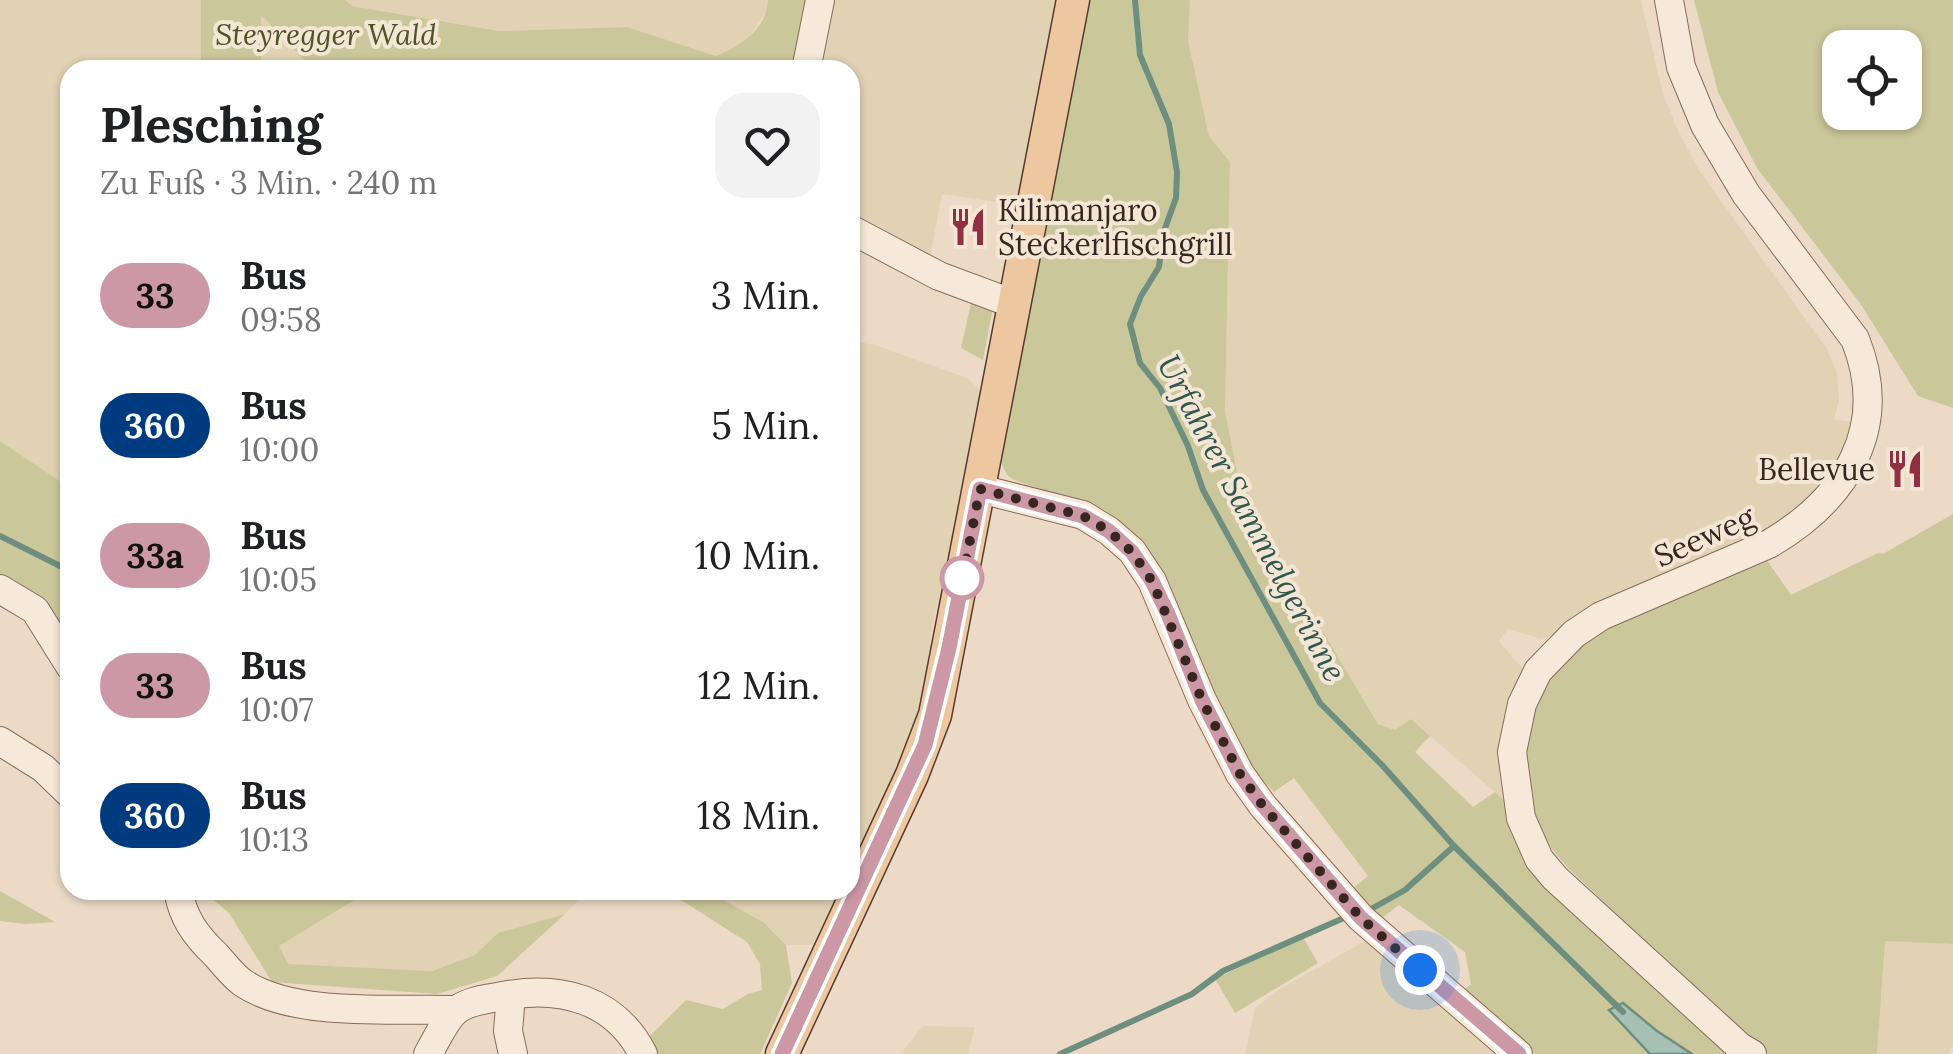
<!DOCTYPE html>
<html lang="de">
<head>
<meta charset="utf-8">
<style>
	:root { --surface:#fff; --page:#f2f2f2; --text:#202124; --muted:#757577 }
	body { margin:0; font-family:Lora,serif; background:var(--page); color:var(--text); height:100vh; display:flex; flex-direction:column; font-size:38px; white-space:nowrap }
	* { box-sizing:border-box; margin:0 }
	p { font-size:32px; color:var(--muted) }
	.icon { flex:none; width:55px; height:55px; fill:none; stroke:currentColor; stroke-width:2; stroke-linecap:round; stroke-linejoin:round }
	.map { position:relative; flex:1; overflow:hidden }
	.drawer { position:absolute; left:60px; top:60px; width:800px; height:840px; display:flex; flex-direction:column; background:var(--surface); border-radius:30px; box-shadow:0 2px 8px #0004 }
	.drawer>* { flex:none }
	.badge { padding:0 20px; border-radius:32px; font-size:35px; line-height:65px }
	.tools { position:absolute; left:1822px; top:30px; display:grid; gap:20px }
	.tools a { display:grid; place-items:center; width:100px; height:100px; border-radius:20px; background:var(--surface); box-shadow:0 2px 8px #0004; font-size:50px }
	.you { position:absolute; width:50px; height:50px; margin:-25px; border:8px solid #fff; border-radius:50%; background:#1a73e8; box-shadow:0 0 0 15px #1a73e833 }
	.map>.badge { position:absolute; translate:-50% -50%; box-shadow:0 0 0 5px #fff }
	.round { display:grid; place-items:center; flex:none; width:105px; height:105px; border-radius:30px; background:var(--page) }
	.head { display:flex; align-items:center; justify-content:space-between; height:170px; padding:0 40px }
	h1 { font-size:48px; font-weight:700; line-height:75px }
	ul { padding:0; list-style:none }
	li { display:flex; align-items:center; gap:30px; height:130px; padding:0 40px }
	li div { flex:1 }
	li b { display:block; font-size:38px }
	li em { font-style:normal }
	li .badge { min-width:110px; font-weight:700; text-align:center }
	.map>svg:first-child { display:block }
</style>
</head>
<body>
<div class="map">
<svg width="1953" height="1054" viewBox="0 0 1953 1054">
	<rect width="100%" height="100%" fill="#ecdac6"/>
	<g fill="#e2d2b4">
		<polygon points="0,0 201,0 201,70 70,70 70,488 0,441"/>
		<polygon points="345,0 768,0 768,8 744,45 716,56 627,27 499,31 352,6"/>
		<polygon points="836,0 1058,0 1017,205 942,194 929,264 850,220 850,70 816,70 829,9"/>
		<polygon points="1190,0 1641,0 1663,94 1677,128 1699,170 1827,349 1837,372 1839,401 1834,419 1851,422 1848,439 1833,474 1815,497 1765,532 1684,565 1569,622 1555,634 1541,639 1508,629 1499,641 1523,669 1513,697 1505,801 1412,720 1395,730 1378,724 1294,583 1237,472 1225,411 1230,162 1209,136 1188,41"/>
		<polygon points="260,14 314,70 261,70"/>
		<polygon points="850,341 875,345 967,378 988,397 931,633 924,710 850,886"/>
		<polygon points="341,890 588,890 565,914 498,933 475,955 432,971 287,964 278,946 357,899"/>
		<polygon points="705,890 848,890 822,945 786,945 763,922"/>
		<polygon points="1368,939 1501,1054 1245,1054 1255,1008 1280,989"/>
		<polygon points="1885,940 1953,944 1953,1044 1948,1054 1877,1054"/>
		<polygon points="922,1026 975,1027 968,1054 901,1054"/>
	</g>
	<g fill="#cac79a" fill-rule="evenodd">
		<path d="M 201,0 L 345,0 L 352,6 L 499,31 L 627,27 L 716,56 C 739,47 767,29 768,0 L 811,0 L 799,70 L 314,70 L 261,15 L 261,70 L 201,70 Z"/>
		<polygon points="1087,0 1190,0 1188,41 1209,136 1230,162 1225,411 1237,472 1294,583 1378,724 1395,730 1411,719 1430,736 1415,752 1473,807 1495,792 1505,801 1515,837 1740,1054 1535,1054 1461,992 1471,984 1465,952 1399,905 1382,918 1351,890 1368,876 1294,778 1274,792 1249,766 1230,733 1148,551 1105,510 1014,480 1007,475 999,458"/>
		<path d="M 1694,0 L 1953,0 L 1953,408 L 1918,396 L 1860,303 L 1757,168 L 1718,92 ZM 1840,48 L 1905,48 L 1905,112 L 1840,112 Z"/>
		<polygon points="972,299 993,307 983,360 961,348"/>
		<polygon points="0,441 70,488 70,645 0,577"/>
		<polygon points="1953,514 1953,944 1885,941 1877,1054 1768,1054 1761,1051 1569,869 1545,841 1531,806 1522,768 1532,701 1555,665 1592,632 1766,559 1791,595 1878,553 1883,554"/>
		<polygon points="202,890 341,890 358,898 279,946 288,964 432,971 475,955 498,933 565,914 497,976 437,994 272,982 229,913"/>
		<polygon points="665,890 705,890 763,922 786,945 792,983 760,1054 653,1054 649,1037 686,1000 723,1009 748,994 762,990 760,964 747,942"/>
		<polygon points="0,891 55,922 26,924 0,921"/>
		<polygon points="1303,937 1318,963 1235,1013 1215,979"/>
	</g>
	<polygon fill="#a7c0b4" stroke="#6e8e80" stroke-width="2.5" points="1623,1003 1657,1031 1692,1054 1650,1054 1609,1010"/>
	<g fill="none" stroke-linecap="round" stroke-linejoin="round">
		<g stroke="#6e8e80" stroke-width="6">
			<polyline points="1135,0 1140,55 1169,124 1177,172 1176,198 1164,231 1159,267 1141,296 1130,324 1140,363 1160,388 1188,446 1203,490 1320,703 1382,765 1454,846 1623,1012"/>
			<polyline points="0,536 70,571"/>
			<polyline points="1373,908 1405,890 1454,846"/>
			<polyline points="1060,1054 1192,994 1223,971 1346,917"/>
		</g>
		<g stroke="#876b5d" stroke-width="30">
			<g id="minor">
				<path d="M 1669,0 L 1681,67 L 1705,125 L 1746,194 L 1855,339 C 1891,428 1846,499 1769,544 L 1601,616 L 1574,634 L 1538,671 L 1522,704 L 1512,752 L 1521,818 L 1539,859 L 1555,878 L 1740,1047 L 1752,1054"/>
				<polyline points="806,70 820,0"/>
				<polyline points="850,229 939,276 1014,304"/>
				<polyline points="980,489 1083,515 1109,531 1132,551 1152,581 1202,700 1240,774 1263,806 1361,918 1518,1054"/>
				<polyline points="0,589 35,610 70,666"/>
				<polyline points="0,741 43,768 70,794"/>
				<path d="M 178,890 C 183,918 195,935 216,955 C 224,964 233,976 243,983 C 295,1018 395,1008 456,1010"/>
				<polyline points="511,995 508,1031 513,1054"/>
				<path d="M 428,1054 C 436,1041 446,1017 458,1009 C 471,1000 489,999 503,996 C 560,985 615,999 643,1054"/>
			</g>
		</g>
		<g stroke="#553b31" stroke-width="35">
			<polyline id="major" points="782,1054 912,775 935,715 1073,0"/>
		</g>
		<use href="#minor" stroke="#f7e9d9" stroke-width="28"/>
		<use href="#major" stroke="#edc7a0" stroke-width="32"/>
	</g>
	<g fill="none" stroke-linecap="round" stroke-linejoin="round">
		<g stroke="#fff" stroke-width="22">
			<polyline id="line" points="782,1054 925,745 949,648 980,489 1083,516 1109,531 1132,552 1152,581 1168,614 1202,700 1240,774 1261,803 1361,918 1519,1054"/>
		</g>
		<use href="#line" stroke="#cd98a5" stroke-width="15"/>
		<polyline stroke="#382720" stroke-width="10" stroke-dasharray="0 18" points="962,578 961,586 980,489 1083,516 1109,531 1132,552 1152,581 1202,700 1240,774 1263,806 1361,918 1420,970"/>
	</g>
	<defs>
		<g id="restaurant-bare" transform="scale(3)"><path d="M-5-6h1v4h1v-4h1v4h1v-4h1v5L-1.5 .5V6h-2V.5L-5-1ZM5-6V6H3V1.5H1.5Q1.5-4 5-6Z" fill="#932f42" stroke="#f4e6d5" stroke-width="2.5" paint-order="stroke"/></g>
	</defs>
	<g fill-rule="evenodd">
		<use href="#restaurant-bare" x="968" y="227"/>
		<use href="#restaurant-bare" x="1905" y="469"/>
	</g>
	<circle fill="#fff" stroke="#cd98a5" stroke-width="5" cx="962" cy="578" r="20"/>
	<g text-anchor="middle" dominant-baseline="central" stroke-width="8" stroke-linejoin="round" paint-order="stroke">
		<g font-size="30" font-style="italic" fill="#505327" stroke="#f4e6d5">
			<text x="326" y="34">Steyregger Wald</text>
		</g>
		<g font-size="30" fill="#382720" stroke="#f4e6d5" text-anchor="start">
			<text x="998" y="210">Kilimanjaro<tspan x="998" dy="34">Steckerlfischgrill</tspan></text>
			<text x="1875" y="469" text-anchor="end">Bellevue</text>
		</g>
		<g font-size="30" fill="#382720" stroke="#f4e6d5">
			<text transform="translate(1704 536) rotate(-24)">Seeweg</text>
		</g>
		<g font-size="32" font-style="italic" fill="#30574d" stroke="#f4e6d5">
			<text transform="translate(1252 518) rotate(62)">Urfahrer Sammelgerinne</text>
		</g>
	</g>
</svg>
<div class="tools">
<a><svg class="icon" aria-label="locate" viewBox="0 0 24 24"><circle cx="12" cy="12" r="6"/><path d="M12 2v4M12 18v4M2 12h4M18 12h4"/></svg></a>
</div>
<div class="you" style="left:1420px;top:970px"></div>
<section class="drawer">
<div class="head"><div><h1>Plesching</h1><p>Zu Fuß · 3 Min. · 240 m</p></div><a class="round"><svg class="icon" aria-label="heart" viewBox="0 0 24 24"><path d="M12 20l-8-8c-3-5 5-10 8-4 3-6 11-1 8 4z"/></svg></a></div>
<ul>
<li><span class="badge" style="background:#cd98a5;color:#111">33</span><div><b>Bus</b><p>09:58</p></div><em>3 Min.</em></li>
<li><span class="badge" style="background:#003b80;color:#fff">360</span><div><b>Bus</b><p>10:00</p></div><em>5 Min.</em></li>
<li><span class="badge" style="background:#cd98a5;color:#111">33a</span><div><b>Bus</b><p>10:05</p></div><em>10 Min.</em></li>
<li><span class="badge" style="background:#cd98a5;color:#111">33</span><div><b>Bus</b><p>10:07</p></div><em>12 Min.</em></li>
<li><span class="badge" style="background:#003b80;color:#fff">360</span><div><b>Bus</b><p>10:13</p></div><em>18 Min.</em></li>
</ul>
</section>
</div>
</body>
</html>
